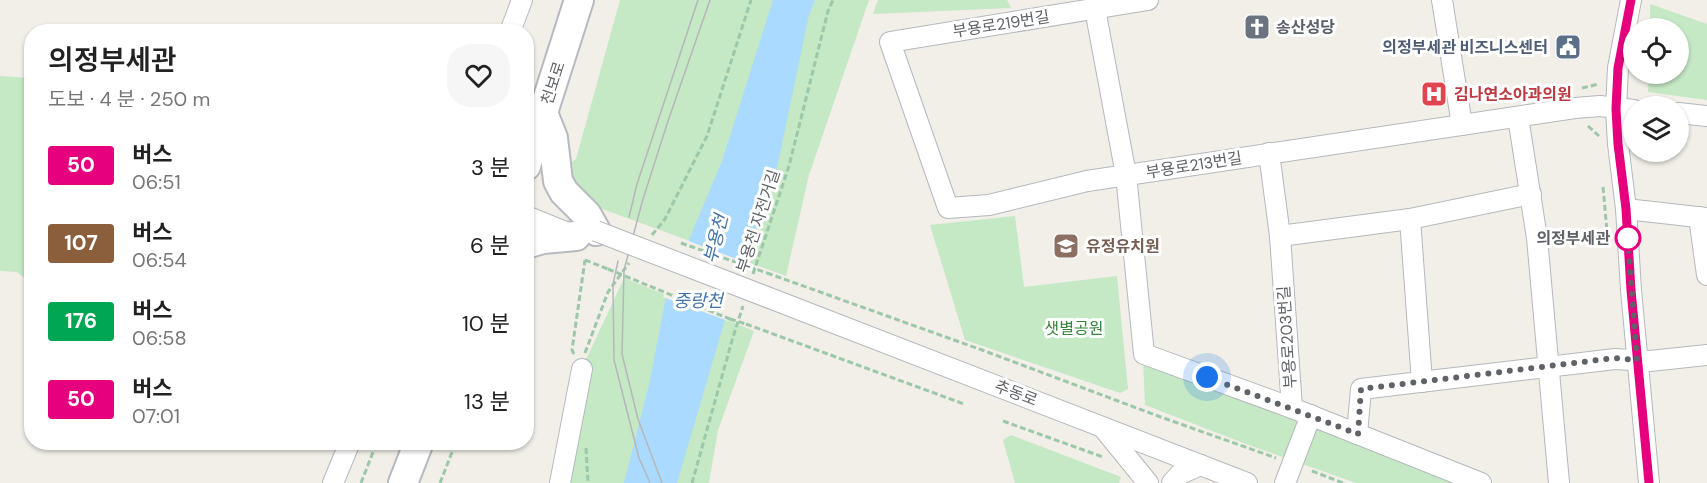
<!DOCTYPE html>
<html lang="ko">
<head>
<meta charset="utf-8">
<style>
	:root { --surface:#fff; --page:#f6f6f6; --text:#222; --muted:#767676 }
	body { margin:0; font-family:"DM Sans","Noto Sans KR",sans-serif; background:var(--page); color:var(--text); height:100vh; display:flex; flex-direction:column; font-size:22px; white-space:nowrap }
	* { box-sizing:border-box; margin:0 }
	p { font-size:20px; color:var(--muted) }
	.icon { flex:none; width:33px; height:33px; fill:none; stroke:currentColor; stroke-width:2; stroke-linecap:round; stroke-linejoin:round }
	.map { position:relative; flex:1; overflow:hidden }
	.side { position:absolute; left:24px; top:24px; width:510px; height:426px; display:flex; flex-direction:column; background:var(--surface); border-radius:24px; box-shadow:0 2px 4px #0004 }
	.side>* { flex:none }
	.badge { padding:0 12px; border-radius:4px; font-size:21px; line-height:39px }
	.fabs { position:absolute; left:1623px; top:18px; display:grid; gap:12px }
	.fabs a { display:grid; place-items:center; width:66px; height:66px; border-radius:50%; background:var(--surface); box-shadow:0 2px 4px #0004; font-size:30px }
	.you { position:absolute; width:30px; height:30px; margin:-15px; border:4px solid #fff; border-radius:50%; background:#1a73e8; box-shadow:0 0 0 9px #1a73e833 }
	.map>.badge { position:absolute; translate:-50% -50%; box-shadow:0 0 0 3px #fff }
	.round { display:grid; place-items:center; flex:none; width:63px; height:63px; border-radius:24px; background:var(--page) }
	.headline { display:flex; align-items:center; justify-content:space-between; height:102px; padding:0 24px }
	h1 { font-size:28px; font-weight:600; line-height:45px }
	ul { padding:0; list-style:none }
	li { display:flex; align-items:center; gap:18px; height:78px; padding:0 24px }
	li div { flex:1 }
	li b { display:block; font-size:22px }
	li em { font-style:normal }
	li .badge { min-width:66px; font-weight:700; text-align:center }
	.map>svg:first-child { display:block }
</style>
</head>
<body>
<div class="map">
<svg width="1707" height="483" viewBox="0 0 1707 483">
	<rect width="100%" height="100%" fill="#f1efe8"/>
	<g fill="#c5e8c5">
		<polygon points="620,0 869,0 809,175 786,276 583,202 573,183 572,162 576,159"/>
		<polygon points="878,0 1007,0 1011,8 873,14"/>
		<polygon points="1650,4 1707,24 1707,100 1648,92 1649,74 1678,74 1678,28 1650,28"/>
		<polygon points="0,76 31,78 31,283 17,272 0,271"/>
		<polygon points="1015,216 1024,287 1117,276 1128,389 1120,393 965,340 930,225"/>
		<polygon points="624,278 754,331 718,430 709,483 563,483 584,364"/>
		<polygon points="1143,359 1463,483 1356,483 1246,444 1145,405"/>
		<polygon points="1011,435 1121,477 1119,483 1015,483 1003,440"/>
	</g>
	<polygon fill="#aadaff" points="773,0 815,0 809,15 777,168 732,296 677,483 624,483 649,385 667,292 722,161"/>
	<polygon fill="#f1efe8" points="686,240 747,263 728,321 663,297"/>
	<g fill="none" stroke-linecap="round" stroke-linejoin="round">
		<g stroke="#b5b8bc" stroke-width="22">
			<g id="minor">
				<polyline points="1148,0 890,42 948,208 989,205 1087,181 1575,108 1600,106 1634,110"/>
				<polyline points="1442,0 1462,125"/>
				<polyline points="1631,0 1618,68 1616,109 1618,144 1626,209 1631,290 1649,483"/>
				<polyline points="1095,9 1126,175 1144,354 1292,408 1481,483"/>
				<polyline points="510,32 522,0"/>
				<polyline points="1678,113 1707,116"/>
				<polyline points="1518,117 1537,238 1559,483"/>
				<polyline points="1269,153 1280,236 1292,408"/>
				<polyline points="1626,209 1707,218"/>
				<polyline points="526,216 573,235"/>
				<polyline points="1699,217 1707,275"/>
				<polyline points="1410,219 1422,382"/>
				<polyline points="1280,236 1410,219 1531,194"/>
				<polyline points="785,304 1247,483"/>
				<polyline points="1104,429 1148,483"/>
				<polyline points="1357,434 1361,389 1615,359 1650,361 1707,355"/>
				<polyline points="333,483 350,442"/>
				<polyline points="560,483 582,369"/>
				<polyline points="1172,483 1180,474 1201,465"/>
				<polyline points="1285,483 1311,415"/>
			</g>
		</g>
		<g stroke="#b6babf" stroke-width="32">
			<g id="secondary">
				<polyline points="543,113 553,138 558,181 564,192 587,215 596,231"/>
				<polyline points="526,166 579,0"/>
				<polyline points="526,244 543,239 576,236"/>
				<polyline points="403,483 419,442"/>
			</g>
		</g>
		<g stroke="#9cc7a9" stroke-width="3" stroke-dasharray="6 3" stroke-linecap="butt">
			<polyline points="1582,88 1599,84"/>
			<polyline points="1588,126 1599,136"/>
			<polyline points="1603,187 1607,231"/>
			<polyline points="652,235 665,219 707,136 751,0"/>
			<polyline points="585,260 608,269"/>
			<polyline points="767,273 982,350 1158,416 1276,458"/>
			<polyline points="753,274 789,166 828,11 833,0"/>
			<polyline points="625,276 730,319"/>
			<polyline points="746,324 964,404"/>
			<polyline points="585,353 608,292 629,263"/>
			<polyline points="574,354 572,350 585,260"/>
			<polyline points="1003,421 1103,457"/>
			<polyline points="586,448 588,483"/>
			<polyline points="1312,471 1343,483"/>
			<polyline points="361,483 377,442"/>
			<polyline points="440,483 456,442"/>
			<polyline points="692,483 733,337 743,306"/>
		</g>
		<use href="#minor" stroke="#fff" stroke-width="20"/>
		<use href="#secondary" stroke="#fff" stroke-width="28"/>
		<g stroke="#b6b7b8" stroke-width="1.5">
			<polyline points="629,217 637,184 698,0"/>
			<polyline points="618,261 613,284 614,360 639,458 650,483"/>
			<polyline points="662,483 638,419 622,354 624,270 643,199 668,121 710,0"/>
		</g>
		<g stroke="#b5b8bc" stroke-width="22" stroke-linecap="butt">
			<polyline id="minor-bridge" points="596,231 785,304"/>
		</g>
		<g stroke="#9cc7a9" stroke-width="3" stroke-dasharray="6 3" stroke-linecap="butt">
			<polyline points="681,243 767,273"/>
			<polyline points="608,269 625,276"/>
			<polyline points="730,319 746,324"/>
		</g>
		<use href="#minor-bridge" stroke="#fff" stroke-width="20"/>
	</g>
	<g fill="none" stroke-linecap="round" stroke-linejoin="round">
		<g stroke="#fff" stroke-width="14">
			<polyline id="line" points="1631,0 1618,68 1616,109 1618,144 1626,209 1631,290 1649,483"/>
		</g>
		<use href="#line" stroke="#e6007e" stroke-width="9"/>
		<polyline stroke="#5f6368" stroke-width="6" stroke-dasharray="0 10.8" points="1207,377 1358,434 1361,389 1615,358 1637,360 1627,229 1628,238"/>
	</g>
	<defs>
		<g id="church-square" transform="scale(1.35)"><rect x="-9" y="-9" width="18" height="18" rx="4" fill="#6b7280" stroke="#fff"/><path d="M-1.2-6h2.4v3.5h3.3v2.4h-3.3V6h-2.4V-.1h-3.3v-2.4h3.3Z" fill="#fff"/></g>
		<g id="civic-square" transform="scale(1.35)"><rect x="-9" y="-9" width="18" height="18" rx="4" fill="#5c6f8a" stroke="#fff"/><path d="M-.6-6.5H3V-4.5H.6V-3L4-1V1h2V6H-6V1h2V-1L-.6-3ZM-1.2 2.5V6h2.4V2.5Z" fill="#fff"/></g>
		<g id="hospital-square" transform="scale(1.35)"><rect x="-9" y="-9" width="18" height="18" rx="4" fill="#e0444e" stroke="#fff"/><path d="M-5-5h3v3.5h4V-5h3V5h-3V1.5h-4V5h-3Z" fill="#fff"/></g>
		<g id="school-square" transform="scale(1.35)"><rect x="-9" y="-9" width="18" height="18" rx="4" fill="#8d6e63" stroke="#fff"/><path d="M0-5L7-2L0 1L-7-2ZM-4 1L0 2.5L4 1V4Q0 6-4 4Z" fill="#fff"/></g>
	</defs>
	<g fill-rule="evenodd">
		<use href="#church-square" x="1257" y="27"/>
		<use href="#civic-square" x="1568" y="47"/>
		<use href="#hospital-square" x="1434" y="94"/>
		<use href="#school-square" x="1066" y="246"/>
	</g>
	<circle fill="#fff" stroke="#e6007e" stroke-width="3" cx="1628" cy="238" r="12"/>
	<g text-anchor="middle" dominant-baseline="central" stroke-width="6" stroke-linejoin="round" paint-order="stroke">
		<g font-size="16" fill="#5f6368" stroke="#fff">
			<text transform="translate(1001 24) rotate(-9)">부용로219번길</text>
			<text transform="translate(553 83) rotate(-72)">천보로</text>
			<text transform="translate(1194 165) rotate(-9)">부용로213번길</text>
			<text transform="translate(758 221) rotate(-72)">부용천 자전거길</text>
			<text transform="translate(1287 337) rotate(-94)">부용로203번길</text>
			<text transform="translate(1016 393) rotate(21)">추동로</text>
		</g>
		<g font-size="16" font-weight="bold" fill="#5b616d" stroke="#fff" text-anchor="start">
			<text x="1276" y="27">송산성당</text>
		</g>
		<g font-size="16" font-weight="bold" fill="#4e5e75" stroke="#fff" text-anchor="end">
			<text x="1548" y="47">의정부세관 비즈니스센터</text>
		</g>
		<g font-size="16" font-weight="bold" fill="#be3a42" stroke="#fff" text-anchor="start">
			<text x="1454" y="94">김나연소아과의원</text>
		</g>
		<g font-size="16" font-weight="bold" fill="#5f6368" stroke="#fff" text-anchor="end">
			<text x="1610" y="238">의정부세관</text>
		</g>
		<g font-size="16" font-weight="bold" fill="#785e54" stroke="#fff" text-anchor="start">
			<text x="1086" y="246">유정유치원</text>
		</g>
		<g font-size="16" fill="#348238" stroke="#fff">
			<text x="1074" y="328">샛별공원</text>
		</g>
		<g font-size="18" font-style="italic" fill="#4174aa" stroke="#fff">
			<text transform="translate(716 239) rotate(-76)">부용천</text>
			<text x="698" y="301">중랑천</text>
		</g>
	</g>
</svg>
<div class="fabs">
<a><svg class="icon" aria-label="locate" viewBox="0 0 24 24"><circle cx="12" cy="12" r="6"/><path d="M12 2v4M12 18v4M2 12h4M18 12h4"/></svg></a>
<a><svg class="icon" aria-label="layers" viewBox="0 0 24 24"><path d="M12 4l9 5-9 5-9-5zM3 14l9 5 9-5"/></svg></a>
</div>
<div class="you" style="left:1207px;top:377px"></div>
<section class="side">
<div class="headline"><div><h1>의정부세관</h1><p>도보 · 4 분 · 250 m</p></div><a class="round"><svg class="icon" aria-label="heart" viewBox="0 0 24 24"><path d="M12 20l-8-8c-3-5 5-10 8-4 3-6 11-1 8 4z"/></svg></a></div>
<ul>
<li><span class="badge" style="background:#e6007e;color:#fff">50</span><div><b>버스</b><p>06:51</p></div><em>3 분</em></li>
<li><span class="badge" style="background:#8b5e3c;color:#fff">107</span><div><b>버스</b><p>06:54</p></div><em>6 분</em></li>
<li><span class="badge" style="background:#00a651;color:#fff">176</span><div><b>버스</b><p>06:58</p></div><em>10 분</em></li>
<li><span class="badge" style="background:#e6007e;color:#fff">50</span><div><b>버스</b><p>07:01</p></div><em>13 분</em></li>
</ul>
</section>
</div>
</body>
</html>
